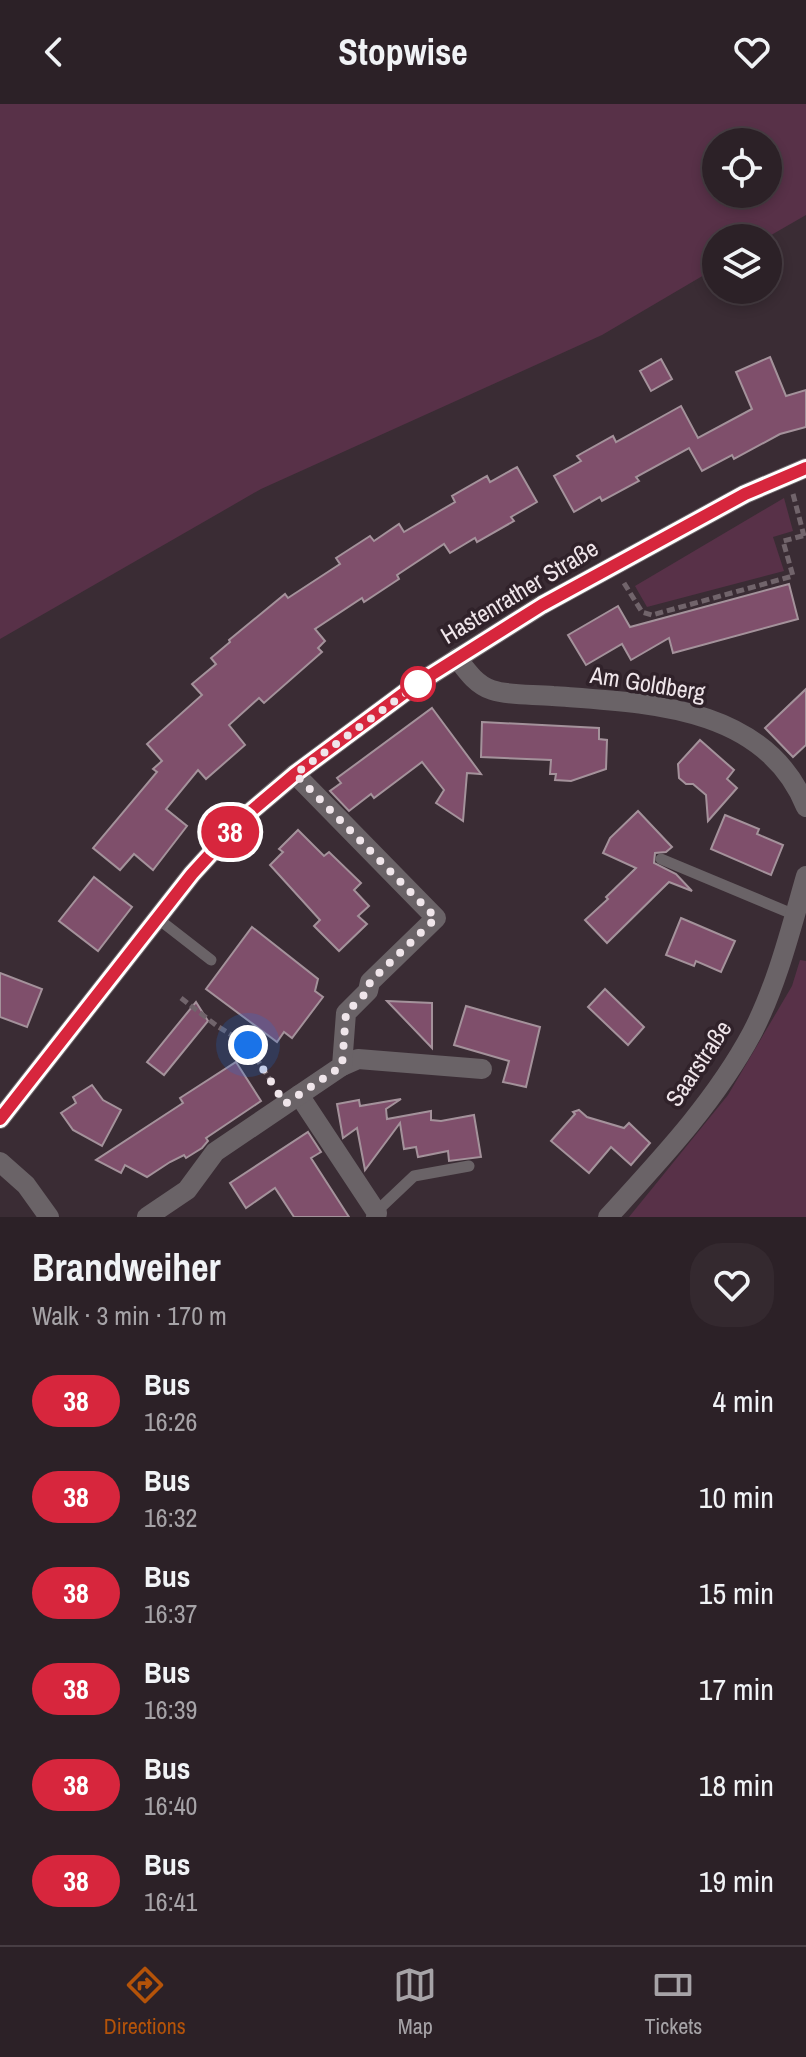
<!DOCTYPE html>
<html lang="en">
<head>
<meta charset="utf-8">
<style>
	:root { --surface:#2c2127; --page:#34292f; --text:#f1f3f6; --muted:#a6a3a7; --line:#483e44; --accent:#b45309 }
	body { margin:0; font-family:"Archivo Narrow",sans-serif; background:var(--page); color:var(--text); height:100vh; display:flex; flex-direction:column; font-size:30px; white-space:nowrap }
	* { box-sizing:border-box; margin:0 }
	p { font-size:26px; color:var(--muted) }
	.icon { flex:none; width:44px; height:44px; fill:none; stroke:currentColor; stroke-width:2; stroke-linecap:round; stroke-linejoin:round }
	.map { position:relative; height:1113px; overflow:hidden }
	.details { display:flex; flex-direction:column; background:var(--surface); flex:1 }
	.details>* { flex:none }
	.badge { padding:0 16px; border-radius:26px; font-size:28px; line-height:52px }
	.buttons { position:absolute; left:702px; top:24px; display:grid; gap:16px }
	.buttons a { display:grid; place-items:center; width:80px; height:80px; border-radius:50%; background:var(--surface); box-shadow:0 4px 12px #0003,0 0 0 2px var(--line); font-size:40px }
	.you { position:absolute; width:40px; height:40px; margin:-20px; border:6px solid #fff; border-radius:50%; background:#1a73e8; box-shadow:0 0 0 12px #1a73e833 }
	.map>.badge { position:absolute; translate:-50% -50%; box-shadow:0 0 0 4px #fff }
	.round { display:grid; place-items:center; flex:none; width:84px; height:84px; border-radius:32px; background:var(--page) }
	.summary { display:flex; align-items:center; justify-content:space-between; height:136px; padding:0 32px }
	h1 { font-size:38px; font-weight:700; line-height:60px }
	ul { padding:0; list-style:none }
	li { display:flex; align-items:center; gap:24px; height:96px; padding:0 32px }
	li div { flex:1 }
	li b { display:block; font-size:30px }
	li em { font-style:normal }
	li .badge { min-width:88px; font-weight:700; text-align:center }
	header { display:flex; justify-content:space-between; align-items:center; height:104px; padding:0 32px; background:var(--surface); font-size:36px; font-weight:700 }
	.menu { display:flex; justify-content:space-around; align-items:center; height:112px; border-top:2px solid var(--line); background:var(--surface); font-size:22px; color:var(--muted) }
	.menu a { display:grid; justify-items:center; gap:4px }
	.menu .selected { color:var(--accent) }
	.map>svg:first-child { display:block }
</style>
</head>
<body>
<header><svg class="icon" aria-label="back" viewBox="0 0 24 24"><path d="M15 5l-7 7 7 7"/></svg>Stopwise<svg class="icon" aria-label="heart" viewBox="0 0 24 24"><path d="M12 20l-8-8c-3-5 5-10 8-4 3-6 11-1 8 4z"/></svg></header>
<div class="map">
<svg width="806" height="1113" viewBox="0 0 806 1113">
	<rect width="100%" height="100%" fill="#3a2c34"/>
	<g fill="#583148" fill-rule="evenodd">
		<path d="M 0,0 L 806,0 L 806,111 L 766,134 L 716,134 L 716,164 L 602,231 L 261,385 L 0,535 ZM 716,38 L 768,38 L 768,90 L 716,90 Z"/>
		<polygon points="784,394 793,427 773,433 784,467 647,503 635,482"/>
		<polygon points="800,856 806,857 806,1113 629,1113 728,991 792,882"/>
	</g>
	<g fill="#7f4f6b" stroke="#a4929b" stroke-width="2">
		<polygon points="770,253 786,292 806,286 806,323 780,330 734,355 732,351 702,367 689,344 636,373 639,377 602,397 600,393 574,408 554,372 581,357 577,352 613,332 616,338 681,302 698,334 752,305 736,268"/>
		<polygon points="661,255 672,275 651,287 640,267"/>
		<polygon points="517,363 537,398 511,413 514,417 477,438 475,434 450,449 444,440 397,471 399,475 364,498 362,494 315,525 325,537 318,544 322,548 264,599 259,594 229,621 245,641 206,675 198,666 166,705 187,722 153,766 134,750 120,766 93,744 157,668 153,665 162,657 147,640 202,591 192,580 216,560 211,554 230,538 229,536 285,490 288,494 340,460 336,454 370,432 374,437 399,420 404,428 455,398 452,392 487,372 490,378"/>
		<polygon points="789,480 798,515 673,549 669,534 631,556 622,540 586,561 568,531 618,502 630,523"/>
		<polygon points="806,585 806,641 793,653 765,624"/>
		<polygon points="432,604 481,670 467,669 463,717 436,699 444,686 422,658 374,694 371,690 349,707 330,687 341,679 337,674"/>
		<polygon points="482,618 599,624 599,635 607,636 606,665 571,677 555,676 556,670 550,670 551,656 481,653"/>
		<polygon points="700,636 734,666 727,675 737,684 708,717 706,691 693,680 686,680 679,674 678,660"/>
		<polygon points="638,707 672,743 666,748 655,749 654,759 676,770 692,787 669,778 607,839 585,816 608,795 606,793 636,764 603,749 610,734"/>
		<polygon points="725,711 759,725 757,730 783,741 771,771 711,745"/>
		<polygon points="298,726 324,752 329,748 361,779 354,786 369,802 358,812 367,820 339,847 314,822 320,816 270,761 283,748 279,745"/>
		<polygon points="94,773 132,803 98,847 59,817"/>
		<polygon points="681,814 735,837 721,868 696,857 694,862 666,851"/>
		<polygon points="252,823 318,875 315,887 323,893 292,934 284,928 277,938 206,885"/>
		<polygon points="0,869 42,885 27,923 0,913"/>
		<polygon points="605,885 644,923 628,941 588,903"/>
		<polygon points="387,897 432,899 432,944"/>
		<polygon points="196,898 208,917 164,971 147,958"/>
		<polygon points="466,902 540,923 526,983 503,978 509,957 454,941"/>
		<polygon points="236,958 261,997 206,1034 208,1037 202,1044 186,1054 184,1051 170,1058 147,1073 125,1061 121,1069 96,1056 183,999 180,994"/>
		<polygon points="92,981 103,996 121,1006 102,1042 73,1026 61,1009 76,999 73,993"/>
		<polygon points="401,995 386,1005 387,1015 431,1007 431,1016 441,1017 474,1011 481,1053 449,1057 448,1047 418,1053 416,1043 404,1045 400,1019 365,1066 357,1024 343,1034 337,1000 359,996 360,1002"/>
		<polygon points="579,1006 587,1013 624,1024 629,1019 650,1039 631,1061 611,1043 589,1069 551,1037 575,1010 573,1008"/>
		<polygon points="308,1028 321,1048 311,1054 349,1113 294,1113 275,1084 246,1104 230,1079"/>
	</g>
	<g fill="none" stroke-linecap="round" stroke-linejoin="round">
		<g stroke="#71646b" stroke-width="5" stroke-dasharray="8 4" stroke-linecap="butt">
			<polyline points="793,390 804,432"/>
			<polyline points="624,479 642,508 652,511 793,472 783,437 806,431"/>
			<polyline points="181,894 217,922 248,941 274,982"/>
		</g>
		<g stroke="#6a6367" stroke-width="11">
			<polyline points="661,755 795,811"/>
			<polyline points="157,814 211,856"/>
			<polyline points="376,1108 414,1072 469,1062"/>
		</g>
		<g stroke="#6a6367" stroke-width="20">
			<path d="M 457,554 C 466,566 476,581 492,586 C 510,592 534,590 553,592 C 646,599 765,601 806,703"/>
			<polyline points="342,962 358,955 482,965"/>
			<polyline points="299,991 377,1109 376,1113"/>
			<polyline points="0,1015 192,770 243,714 295,670 415,581 542,501 745,390 806,364"/>
			<polyline points="0,1058 26,1081 49,1113"/>
			<polyline points="147,1113 187,1086 215,1048 342,962 346,909 368,887 370,878 436,814 295,670"/>
			<path d="M 608,1113 C 660,1056 715,998 752,929 C 777,881 791,824 806,772"/>
		</g>
	</g>
	<g fill="none" stroke-linecap="round" stroke-linejoin="round">
		<g stroke="#fff" stroke-width="18">
			<polyline id="line" points="0,1015 192,770 243,714 295,670 415,581 542,501 745,390 806,364"/>
		</g>
		<use href="#line" stroke="#d7263d" stroke-width="12"/>
		<polyline stroke="#efe5ea" stroke-width="8" stroke-dasharray="0 14.4" points="248,941 285,1000 342,962 346,909 368,887 370,878 436,814 295,670 418,580"/>
	</g>
	<circle fill="#fff" stroke="#d7263d" stroke-width="4" cx="418" cy="580" r="16"/>
	<g text-anchor="middle" dominant-baseline="central" stroke-width="7" stroke-linejoin="round" paint-order="stroke">
		<g font-size="24" fill="#efe5ea" stroke="#30222a">
			<text transform="translate(519 487) rotate(-31)">Hastenrather Straße</text>
			<text transform="translate(648 579) rotate(9)">Am Goldberg</text>
			<text transform="translate(698 959) rotate(-56)">Saarstraße</text>
		</g>
	</g>
</svg>
<div class="buttons">
<a><svg class="icon" aria-label="locate" viewBox="0 0 24 24"><circle cx="12" cy="12" r="6"/><path d="M12 2v4M12 18v4M2 12h4M18 12h4"/></svg></a>
<a><svg class="icon" aria-label="layers" viewBox="0 0 24 24"><path d="M12 4l9 5-9 5-9-5zM3 14l9 5 9-5"/></svg></a>
</div>
<div class="you" style="left:248px;top:941px"></div>
<b class="badge" style="left:230px;top:728px;background:#d7263d;color:#fff">38</b>
</div>
<section class="details">
<div class="summary"><div><h1>Brandweiher</h1><p>Walk · 3 min · 170 m</p></div><a class="round"><svg class="icon" aria-label="heart" viewBox="0 0 24 24"><path d="M12 20l-8-8c-3-5 5-10 8-4 3-6 11-1 8 4z"/></svg></a></div>
<ul>
<li><span class="badge" style="background:#d7263d;color:#fff">38</span><div><b>Bus</b><p>16:26</p></div><em>4 min</em></li>
<li><span class="badge" style="background:#d7263d;color:#fff">38</span><div><b>Bus</b><p>16:32</p></div><em>10 min</em></li>
<li><span class="badge" style="background:#d7263d;color:#fff">38</span><div><b>Bus</b><p>16:37</p></div><em>15 min</em></li>
<li><span class="badge" style="background:#d7263d;color:#fff">38</span><div><b>Bus</b><p>16:39</p></div><em>17 min</em></li>
<li><span class="badge" style="background:#d7263d;color:#fff">38</span><div><b>Bus</b><p>16:40</p></div><em>18 min</em></li>
<li><span class="badge" style="background:#d7263d;color:#fff">38</span><div><b>Bus</b><p>16:41</p></div><em>19 min</em></li>
</ul>
</section>
<nav class="menu">
<a class="selected"><svg class="icon" aria-label="directions" viewBox="0 0 24 24"><path d="M12 3l9 9-9 9-9-9zM9 14v-3h6M13 9l2 2-2 2"/></svg>Directions</a>
<a><svg class="icon" aria-label="map" viewBox="0 0 24 24"><path d="M3 6l6-2 6 2 6-2v14l-6 2-6-2-6 2zM9 4v14M15 6v14"/></svg>Map</a>
<a><svg class="icon" aria-label="tickets" viewBox="0 0 24 24"><path d="M3 7h18v10H3zM15 7v10"/></svg>Tickets</a>
</nav>
</body>
</html>
